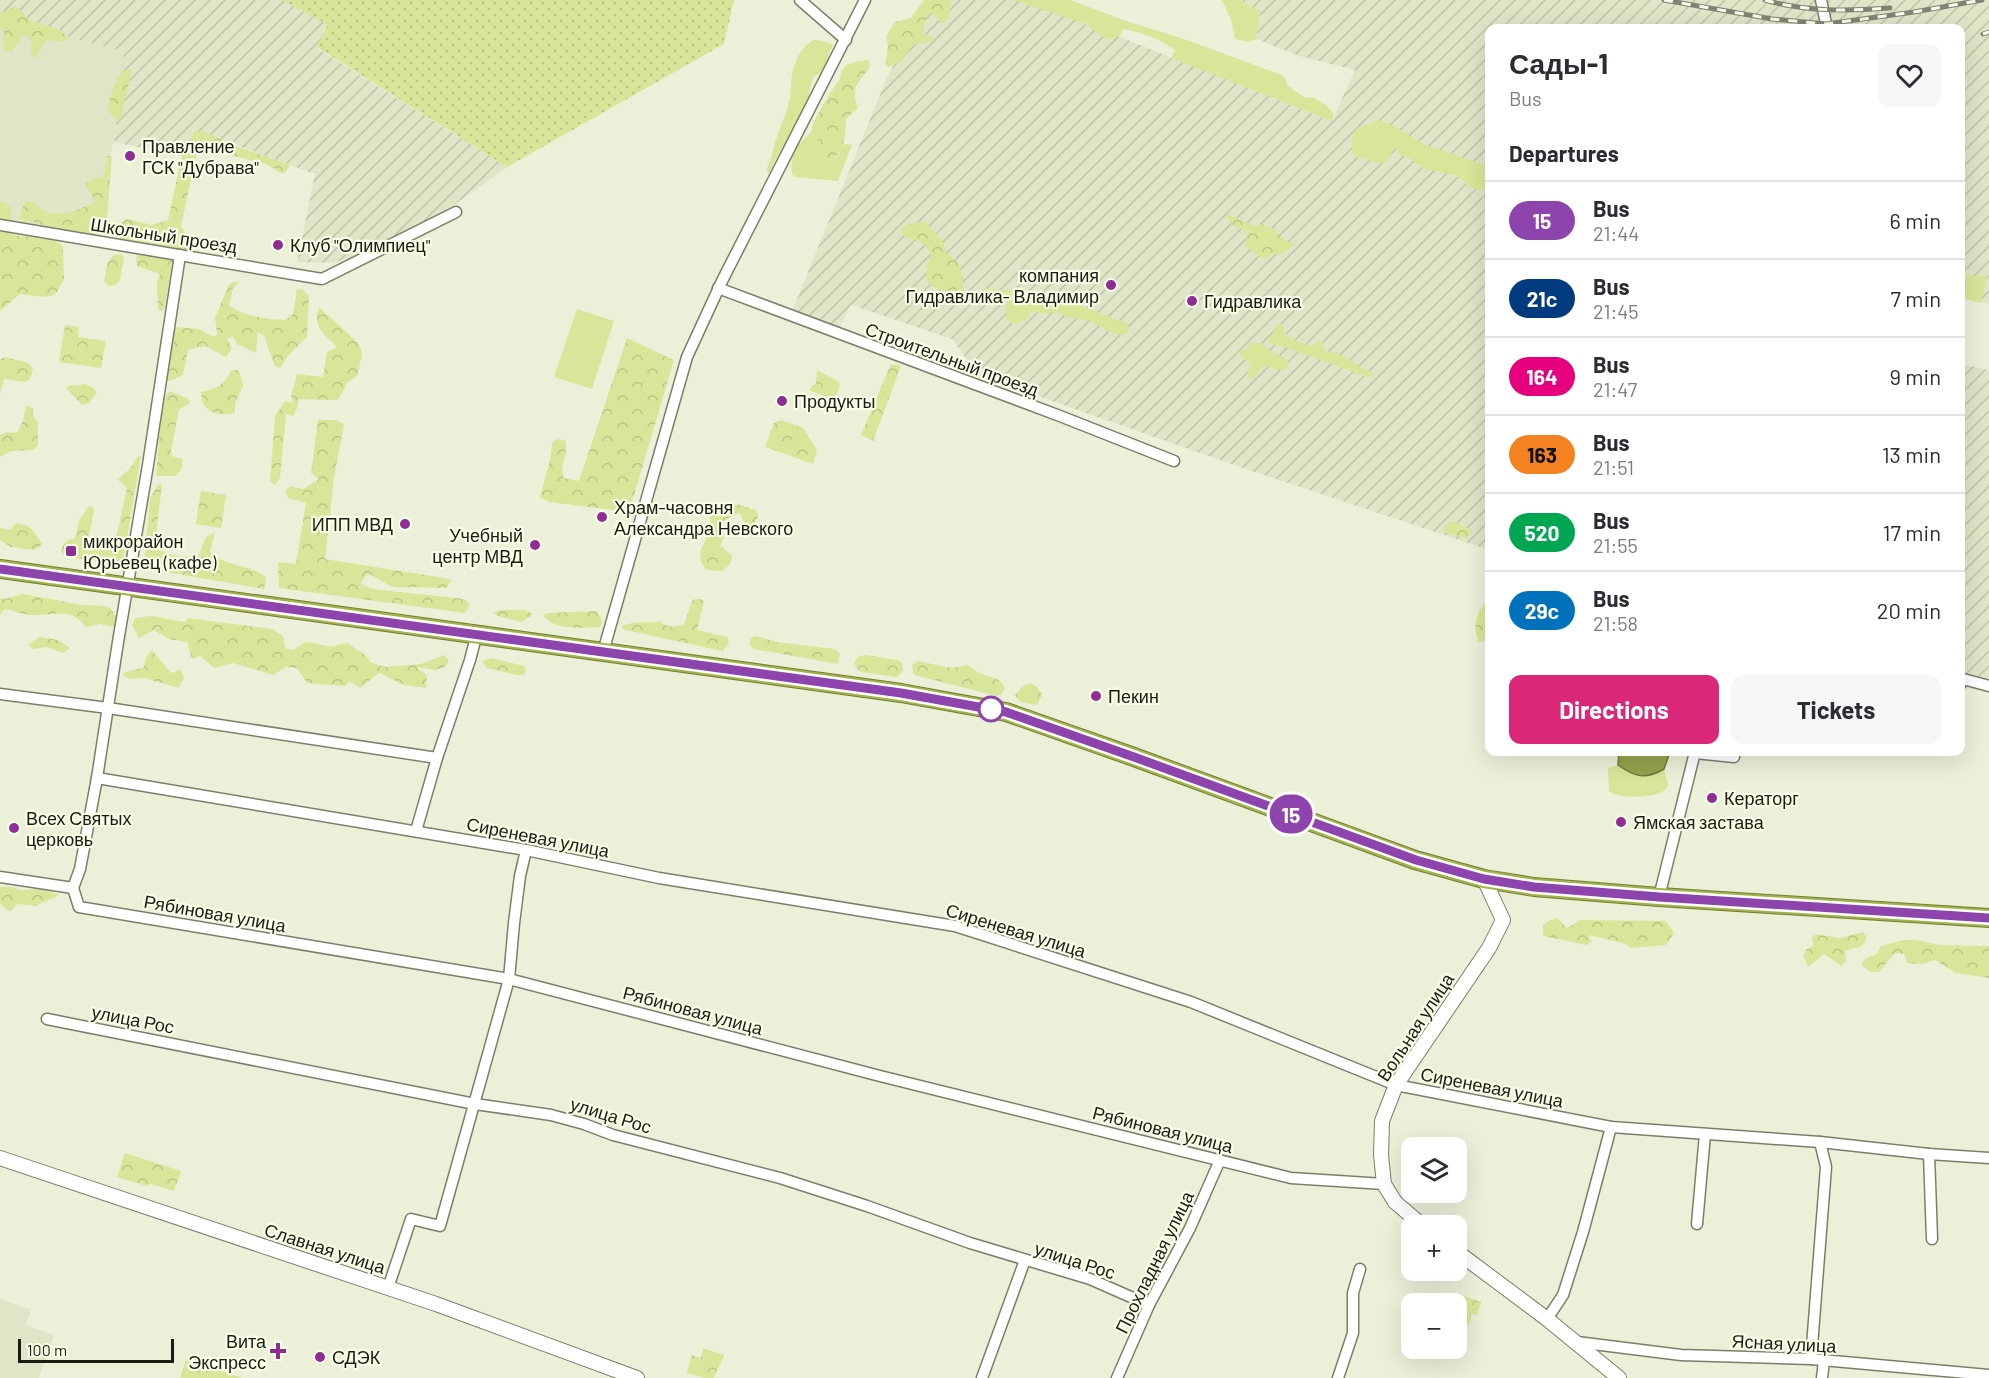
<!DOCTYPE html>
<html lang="en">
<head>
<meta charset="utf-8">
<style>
	:root { --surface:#fff; --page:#f7f7f7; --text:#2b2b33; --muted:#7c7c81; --line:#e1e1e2; --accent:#db2777 }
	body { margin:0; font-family:Barlow,sans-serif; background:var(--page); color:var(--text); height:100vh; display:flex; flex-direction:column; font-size:22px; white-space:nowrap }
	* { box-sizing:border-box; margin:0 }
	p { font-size:20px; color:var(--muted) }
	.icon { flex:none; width:33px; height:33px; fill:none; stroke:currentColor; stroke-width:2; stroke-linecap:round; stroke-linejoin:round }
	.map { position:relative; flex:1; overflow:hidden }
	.details { position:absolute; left:1485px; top:24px; width:480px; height:732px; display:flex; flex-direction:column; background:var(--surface); border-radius:12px; box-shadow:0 6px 24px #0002 }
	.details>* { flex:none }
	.badge { padding:0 12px; border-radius:20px; font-size:21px; line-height:39px }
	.controls { position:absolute; left:1401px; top:1137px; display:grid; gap:12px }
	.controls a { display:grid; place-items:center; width:66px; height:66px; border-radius:12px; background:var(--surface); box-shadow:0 6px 24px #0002; font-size:30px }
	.scale { position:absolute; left:18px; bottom:15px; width:156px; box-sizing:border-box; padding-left:6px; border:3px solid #1b1d15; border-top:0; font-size:16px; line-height:21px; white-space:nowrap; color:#1b1d15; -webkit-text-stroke:4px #f9fee7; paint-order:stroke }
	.map>.badge { position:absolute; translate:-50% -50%; box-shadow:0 0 0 3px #fff }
	h2 { padding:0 24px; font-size:22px; line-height:54px }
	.round { display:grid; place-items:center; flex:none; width:63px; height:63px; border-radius:12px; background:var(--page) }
	.summary { display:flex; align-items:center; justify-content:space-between; height:102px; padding:0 24px }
	h1 { font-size:28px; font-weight:700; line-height:45px }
	.primary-button { display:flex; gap:12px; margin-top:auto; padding:12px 24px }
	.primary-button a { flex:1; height:69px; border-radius:12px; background:var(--accent); color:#fff; font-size:24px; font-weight:700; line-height:69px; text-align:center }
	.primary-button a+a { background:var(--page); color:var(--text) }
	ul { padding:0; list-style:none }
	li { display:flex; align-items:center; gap:18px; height:78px; padding:0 24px; border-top:2px solid var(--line) }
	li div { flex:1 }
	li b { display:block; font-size:22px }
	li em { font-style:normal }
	li .badge { min-width:66px; font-weight:700; text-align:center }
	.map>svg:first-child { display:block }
</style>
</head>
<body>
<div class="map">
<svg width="1989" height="1378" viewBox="0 0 1989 1378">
	<defs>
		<pattern id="industrial-furrows" width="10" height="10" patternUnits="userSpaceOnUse" patternTransform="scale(1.5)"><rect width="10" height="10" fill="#dfe5c7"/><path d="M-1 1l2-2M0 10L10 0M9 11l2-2" fill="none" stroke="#bfc4aa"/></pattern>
		<pattern id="forest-crowns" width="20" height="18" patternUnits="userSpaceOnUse" patternTransform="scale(1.5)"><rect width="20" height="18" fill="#d8e699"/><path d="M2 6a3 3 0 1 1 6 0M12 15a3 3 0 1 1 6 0" fill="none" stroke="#b9c583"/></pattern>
		<pattern id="garden-dots" width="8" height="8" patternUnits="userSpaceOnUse" patternTransform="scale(1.5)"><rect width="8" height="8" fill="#d8e699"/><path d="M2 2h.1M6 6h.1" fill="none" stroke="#b9c583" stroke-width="1.8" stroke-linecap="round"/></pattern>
	</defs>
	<rect width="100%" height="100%" fill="#ecf0d9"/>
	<g fill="#dfe5c7">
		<polygon points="0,18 125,52 117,123 94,238 0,222"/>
		<polygon points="0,1299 31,1310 26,1325 54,1335 39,1378 0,1378"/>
	</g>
	<g fill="url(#industrial-furrows)">
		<polygon points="0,0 282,0 329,25 317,48 507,167 447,210 389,238 365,254 333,263 297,262 315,174 195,130 182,156 114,142 124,52 0,18"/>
		<polygon points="927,0 1026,0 1332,121 1355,70 1299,56 1256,39 1260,12 1240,0 1989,0 1989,304 1961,298 1960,28 1490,28 1489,550 1234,465 978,375 952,339 851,305 839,328 793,309 886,80"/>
		<polygon points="1961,364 1989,370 1989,680 1961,673"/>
	</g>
	<g fill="#d8e699">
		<path d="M 1013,0 L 1070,0 L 1126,21 L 1184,39 L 1284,76 L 1288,86 L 1304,97 L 1314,98 L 1326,105 L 1334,114 L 1332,121 L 1171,58 L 1175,50 C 1157,38 1145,33 1123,29 L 1121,35 L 1108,40 L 1083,23 Z"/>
		<polygon points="1219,0 1240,0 1260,11 1256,39 1249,42 1235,39 1231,19 1222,1"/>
		<path d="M 814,40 L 828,42 L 833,45 L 828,55 L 830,63 L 824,72 L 814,76 L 809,92 L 808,106 L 775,160 L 770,172 L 767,173 C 766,164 772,160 773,151 C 776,135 785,119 789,102 C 792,92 790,80 793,70 C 796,58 803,45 814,40 Z"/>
		<polygon points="1378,120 1391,125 1424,144 1489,167 1489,188 1476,190 1455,175 1425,169 1411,159 1399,154 1395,147 1386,162 1381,164 1354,156 1351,144 1356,129"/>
		<path d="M 811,132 L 813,136 L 820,141 L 822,157 L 832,160 L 838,156 L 844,144 L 852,145 L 838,181 L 795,177 L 792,174 C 790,152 796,147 811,132 Z"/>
		<polygon points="1967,275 1987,276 1981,303 1961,298 1961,286"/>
		<path d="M 984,288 L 1038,293 L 1051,299 L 1067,300 L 1128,324 L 1129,330 L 1127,334 L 1116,335 L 1089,321 L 1070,318 L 1056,312 L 1046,314 L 1032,311 L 1026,320 L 1012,324 C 1002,316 1006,310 1008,299 C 1002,295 988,298 979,295 Z"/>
		<polygon points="577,309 614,321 592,389 554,377"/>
		<polygon points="1279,322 1283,326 1287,337 1310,346 1320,340 1323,343 1325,351 1337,353 1375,375 1367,377 1287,348 1275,345 1268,341"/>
		<polygon points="1250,343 1262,343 1269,350 1288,360 1288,366 1284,371 1262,366 1254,380 1247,375 1250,364 1241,357 1240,351 1248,349"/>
		<path d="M 1618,765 C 1635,777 1645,779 1664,769 L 1668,785 C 1666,789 1662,793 1657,794 C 1646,797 1617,799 1609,791 L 1608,768 Z"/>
	</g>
	<g fill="url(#forest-crowns)">
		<polygon points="924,0 951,0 950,12 945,22 941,23 931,13 926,16 923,33 933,38 932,42 914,44 901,62 888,67 885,65 888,46 886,37 895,22 911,18"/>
		<polygon points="16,6 30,20 60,30 69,39 58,42 46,39 35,59 31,53 31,39 22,34 13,51 8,52 3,49 4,31 0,29 0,13"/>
		<path d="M 869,60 L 870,67 C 858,84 850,86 858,108 L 846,119 C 845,135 846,150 832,160 L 821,157 L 820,141 C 818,140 813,137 812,135 C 807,126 834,88 840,79 C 841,62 854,62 869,60 Z"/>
		<path d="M 129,69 L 132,70 L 120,121 L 115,119 L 108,111 C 109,98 115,82 122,71 Z"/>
		<polygon points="195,130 202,131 239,147 290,165 285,173 281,173 266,164 200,148 197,152 181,226 185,233 194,239 192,252 120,239 116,227 127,219 152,225 168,220 182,156"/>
		<path d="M 107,156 L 112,156 L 107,218 L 98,238 L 19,219 L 25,202 L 34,202 C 49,223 75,211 94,203 L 95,200 L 86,187 C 87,178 94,178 102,177 L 104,174 Z"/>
		<path d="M 0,201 L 10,206 L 12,215 L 7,229 C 14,238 26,238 35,234 L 60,243 L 63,248 L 64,280 L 55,295 L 44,297 L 20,294 L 0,311 Z"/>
		<path d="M 1227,214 L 1255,226 L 1262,224 L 1274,229 L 1283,239 L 1295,245 L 1280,255 L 1273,253 L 1266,259 L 1260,257 L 1245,246 L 1245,241 L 1250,231 C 1239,228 1229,227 1227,214 Z"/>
		<path d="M 924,221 L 942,240 L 947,253 L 959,264 L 963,279 L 963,292 C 950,294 938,291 927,282 L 926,271 L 931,253 L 923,243 L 903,236 L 901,229 L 904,226 Z"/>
		<polygon points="138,253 173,258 164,310 161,311 158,309 157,283 160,274 137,266 136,258"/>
		<polygon points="121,254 124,258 120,280 116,285 109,286 104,281 107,264 113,255"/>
		<path d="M 233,282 L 239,282 L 233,288 L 229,305 C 243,317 268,319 286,320 L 293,314 L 297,289 L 302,289 L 309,296 L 307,337 L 287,357 L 280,368 L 275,366 L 264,336 L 258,332 L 256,353 L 237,344 L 234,338 L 230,337 L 227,339 L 232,348 L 226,357 L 205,346 L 188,350 L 183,375 L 169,381 L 163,376 L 175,327 L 199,329 L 214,337 L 217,334 L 215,318 L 228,286 Z"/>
		<path d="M 319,307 L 358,343 L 361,349 L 362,355 L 357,376 L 348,382 L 338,400 L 299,399 L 297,409 L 293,416 L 286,414 L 280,478 L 275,485 L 270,482 L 275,416 L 285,401 L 293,403 L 291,396 L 297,374 L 323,377 L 327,352 L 337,347 C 324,334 312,328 319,307 Z"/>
		<polygon points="65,325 79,327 78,337 106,341 101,368 59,362"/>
		<path d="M 627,338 L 674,360 L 629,512 L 549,502 L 540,497 L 550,460 L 552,443 L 556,439 L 565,440 C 570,453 558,466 564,478 L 579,481 Z"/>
		<polygon points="6,357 28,363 33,369 30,379 25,382 4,379 0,394 0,359"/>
		<polygon points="891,364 901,366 873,441 861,435"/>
		<path d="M 232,370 L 239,370 L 243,386 L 235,403 L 235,413 C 217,417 201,412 201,392 C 219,388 222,386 232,370 Z"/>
		<polygon points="817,370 839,382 840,386 835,397 826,397 809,390 816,383"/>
		<polygon points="84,384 92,387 97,393 89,403 82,405 65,387"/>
		<polygon points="169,391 187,398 190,403 179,410 171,451 172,456 183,459 181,470 175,476 156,476 162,402"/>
		<polygon points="26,405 33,408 33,415 38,422 38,445 33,450 11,451 0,457 0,435 7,432 17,433 23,421"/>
		<polygon points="318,420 335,420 344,424 334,478 325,559 450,579 451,581 446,588 392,587 371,575 366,575 361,583 372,589 464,599 470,604 465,613 279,588 278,562 296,564 306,503 288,498 285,491 291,486 303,489 319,479 311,473"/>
		<polygon points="781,420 803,428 817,450 813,464 765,447 774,423"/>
		<path d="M 141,456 L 123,562 L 121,564 L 66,557 L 61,551 C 62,543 68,539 75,538 L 79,520 L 89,506 L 92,506 L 94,511 L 88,539 L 115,543 L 127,488 L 118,480 L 122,475 L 130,469 L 137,457 Z"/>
		<path d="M 162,484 L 155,545 C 164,557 184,556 198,557 L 206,537 L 215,532 L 210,552 C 226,567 249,564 266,577 L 264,589 L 148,569 L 144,566 L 150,498 L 158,485 Z"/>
		<polygon points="201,491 226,495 221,528 196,524"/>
		<polygon points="712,502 741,505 757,511 758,517 753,525 745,523 739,513 723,521 724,538 720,546 732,555 731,563 723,571 706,570 701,562 700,553 711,526 709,508"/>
		<polygon points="1453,521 1473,531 1466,538 1443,532 1446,524"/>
		<polygon points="16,523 29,526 43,544 34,550 11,547 0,540 0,528 10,530"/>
		<path d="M 23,594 L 82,605 L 106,606 L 111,609 L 119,620 L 116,627 L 100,624 L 86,627 C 70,606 54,616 33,615 C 24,615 14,611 5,609 L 0,615 L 0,598 L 5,599 Z"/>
		<path d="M 699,599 L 704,601 L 697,630 L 727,637 L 729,643 L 723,651 L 625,630 L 621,627 C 634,620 646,624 660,621 C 667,629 675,626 684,625 L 691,603 L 693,600 Z"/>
		<path d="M 1489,599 L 1489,640 L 1479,642 C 1471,625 1477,611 1489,599 Z"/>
		<polygon points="499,610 524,610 533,614 522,622 500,617 493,613"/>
		<path d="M 597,611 L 603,622 L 599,627 C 583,628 552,631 543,615 L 548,613 Z"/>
		<path d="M 152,616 L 184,622 L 189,618 L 272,629 L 283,636 L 285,648 L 294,650 C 308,638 310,643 327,646 C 333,647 340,644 347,643 L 364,654 L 370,662 L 384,667 L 421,664 L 444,655 L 449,660 L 445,667 L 435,670 L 416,667 L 427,676 L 426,688 L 404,685 L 379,673 L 360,688 L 349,681 L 345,686 L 307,683 L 297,668 L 286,667 L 273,675 L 233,663 L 214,668 L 200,656 L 192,659 L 187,642 L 169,639 L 154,630 L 139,638 L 132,625 L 135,618 Z"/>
		<polygon points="757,636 776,642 835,649 840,653 838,664 754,649 749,643 752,637"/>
		<polygon points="39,637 58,640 70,648 63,653 46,647 33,649 28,645"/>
		<polygon points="152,650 169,671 173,673 180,669 184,677 179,688 144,678 131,679 123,676 123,673 144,667 146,657"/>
		<polygon points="865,655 898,660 902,663 903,671 897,677 861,672 856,668 854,663 858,657"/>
		<polygon points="491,658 524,666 526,670 524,675 517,675 486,668 482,661"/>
		<polygon points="917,661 952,668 967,665 979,673 999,680 1005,688 1002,694 997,696 914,675 912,665"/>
		<polygon points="1030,683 1037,687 1042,695 1037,705 1020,702 1015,695 1022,687"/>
		<path d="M 0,887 L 13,887 L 20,890 L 45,889 L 59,895 C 51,900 44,900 37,906 L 17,904 L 10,912 L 0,904 Z"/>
		<polygon points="1557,918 1567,928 1580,920 1666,921 1674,933 1666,945 1631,948 1623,943 1588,935 1592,942 1586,945 1543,936 1543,925 1550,920"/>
		<polygon points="1863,932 1867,938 1862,946 1845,951 1846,961 1842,966 1824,954 1808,967 1803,955 1807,949 1814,945 1812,938 1815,934 1840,938"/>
		<polygon points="1904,940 1915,940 1940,945 1989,946 1989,978 1956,973 1935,960 1922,964 1907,963 1904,954 1895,953 1879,972 1870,972 1861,964 1866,958 1877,954 1881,946"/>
		<polygon points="125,1153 181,1171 174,1191 151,1184 147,1186 117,1177"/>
		<polygon points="1459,1294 1481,1302 1477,1315 1472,1314 1469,1325 1457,1321 1455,1303"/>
		<polygon points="703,1348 724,1355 714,1378 705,1378 687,1373 691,1355 701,1358"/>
		<polygon points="186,1359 242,1378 180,1378"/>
	</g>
	<polygon fill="url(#garden-dots)" points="282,0 734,0 724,44 507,167 317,47 328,25"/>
	<path fill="#95a24d" stroke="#707a3c" stroke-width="1.5" d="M 1619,752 L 1670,752 L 1664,769 C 1645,780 1635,777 1618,765 Z"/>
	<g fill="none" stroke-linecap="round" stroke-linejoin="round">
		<g stroke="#7b7f6a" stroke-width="13">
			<g id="street">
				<polyline points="800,0 846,40"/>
				<polyline points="1821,0 1827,28"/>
				<polyline points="0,225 322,279 456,212"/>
				<polyline points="718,288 1060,416 1174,461"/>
				<polyline points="603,652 687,357 722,281 865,0"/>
				<polyline points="1960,685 1963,679 1989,686"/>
				<polyline points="0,694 108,708 437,758"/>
				<polyline points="1695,753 1734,757 1734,752"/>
				<polyline points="97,778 526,850 659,878 955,926 1191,1002 1396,1085 1611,1127 1820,1142 1929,1154 1989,1158"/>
				<polyline points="416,831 437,758 470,660 477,633"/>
				<polyline points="0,877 73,888"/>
				<polyline points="73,888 79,907 509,979 880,1076 1291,1178 1384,1184"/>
				<polyline points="73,888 80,869 97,778 118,642 148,465 180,255"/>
				<polyline points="1659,897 1695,752"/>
				<polyline points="47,1019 475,1104 551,1115 584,1124 613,1135 780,1178 867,1206 970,1243 1090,1279 1149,1305"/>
				<polyline points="1929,1154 1932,1239"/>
				<polyline points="1697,1224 1705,1134"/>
				<polyline points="388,1288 411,1219 440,1226 509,979 514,923 520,876 526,850"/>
				<polyline points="1547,1319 1563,1295 1583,1232 1611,1127"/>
				<polyline points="1577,1342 1681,1355 1811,1359 1989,1375"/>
				<polyline points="1811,1359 1826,1167 1820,1142"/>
				<polyline points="982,1378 1025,1260"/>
				<polyline points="1117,1378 1149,1305 1190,1228 1220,1160"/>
				<polyline points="1338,1378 1353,1333 1353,1293 1360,1269"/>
				<polyline points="1822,1378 1824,1361"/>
			</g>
		</g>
		<g stroke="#7b7f6a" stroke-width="16">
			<g id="secondary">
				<polyline points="0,1158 436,1304 637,1378"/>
				<polyline points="1423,1226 1395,1202 1384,1184 1381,1155 1382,1121 1396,1085 1489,948 1503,920 1484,879"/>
				<polyline points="1456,1251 1547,1319 1619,1378"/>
			</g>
		</g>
		<g stroke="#747e36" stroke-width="20">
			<polyline id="highway" points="0,569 901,693 1006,712 1134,757 1415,860 1484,879 1534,887 1659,897 1989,918"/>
		</g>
		<use href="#street" stroke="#fff" stroke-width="10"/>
		<use href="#secondary" stroke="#fff" stroke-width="14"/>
		<use href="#highway" stroke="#a4b347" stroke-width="18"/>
		<g stroke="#818475" stroke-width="5">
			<g id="rail">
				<polyline points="1664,0 1772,19 1826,24 1914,12 1982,0"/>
				<path d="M 1765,0 C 1806,12 1848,11 1890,8"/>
				<polyline points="1983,34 1989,32"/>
			</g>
		</g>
		<use href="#rail" stroke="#f9fee7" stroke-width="3" stroke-dasharray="9" stroke-linecap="butt"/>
	</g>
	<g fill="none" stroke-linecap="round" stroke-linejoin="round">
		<g stroke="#fff" stroke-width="14">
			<polyline id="line" points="0,569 901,693 1006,712 1134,757 1416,860 1484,879 1534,887 1659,897 1989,918"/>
		</g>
		<use href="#line" stroke="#8e44ad" stroke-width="9"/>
	</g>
	<g fill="#902d94" stroke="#f9fee7" stroke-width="2">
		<circle cx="130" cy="156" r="6"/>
		<circle cx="278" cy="245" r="6"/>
		<circle cx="1111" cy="285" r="6"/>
		<circle cx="1192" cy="301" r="6"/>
		<circle cx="782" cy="401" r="6"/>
		<circle cx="602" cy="517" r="6"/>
		<circle cx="405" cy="524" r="6"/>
		<circle cx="535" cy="545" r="6"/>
		<rect x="65" y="545" width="12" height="12" rx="3"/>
		<circle cx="1096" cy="696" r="6"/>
		<circle cx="1712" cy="798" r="6"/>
		<circle cx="1621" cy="822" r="6"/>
		<circle cx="14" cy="828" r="6"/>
		<path d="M275 1342h6v6h6v6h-6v6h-6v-6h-6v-6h6z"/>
		<circle cx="320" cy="1357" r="6"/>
	</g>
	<circle fill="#fff" stroke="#8e44ad" stroke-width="3" cx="991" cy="709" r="12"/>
	<g text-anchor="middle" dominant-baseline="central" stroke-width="4.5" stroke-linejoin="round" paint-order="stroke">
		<g font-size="18" fill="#1b1d15" stroke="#f9fee7" text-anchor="start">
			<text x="142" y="146">Правление<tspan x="142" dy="21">ГСК "Дубрава"</tspan></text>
			<text x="290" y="245">Клуб "Олимпиец"</text>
			<text x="1099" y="275" text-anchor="end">компания<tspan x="1099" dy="21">Гидравлика- Владимир</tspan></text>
			<text x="1204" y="301">Гидравлика</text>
			<text x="794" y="401">Продукты</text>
			<text x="614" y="507">Храм-часовня<tspan x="614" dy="21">Александра Невского</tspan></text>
			<text x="393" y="524" text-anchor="end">ИПП МВД</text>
			<text x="523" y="535" text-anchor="end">Учебный<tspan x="523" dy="21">центр МВД</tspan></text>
			<text x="83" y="541">микрорайон<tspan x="83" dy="21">Юрьевец (кафе)</tspan></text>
			<text x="1108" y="696">Пекин</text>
			<text x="1724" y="798">Кераторг</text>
			<text x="26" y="818">Всех Святых<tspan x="26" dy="21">церковь</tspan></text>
			<text x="1633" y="822">Ямская застава</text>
			<text x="266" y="1341" text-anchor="end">Вита<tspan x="266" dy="21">Экспресс</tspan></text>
			<text x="332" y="1357">СДЭК</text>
		</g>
		<g font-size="18" fill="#1b1d15" stroke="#f9fee7">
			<text transform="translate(164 235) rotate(9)">Школьный проезд</text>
			<text transform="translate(952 359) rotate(20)">Строительный проезд</text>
			<text transform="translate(538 837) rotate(11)">Сиреневая улица</text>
			<text transform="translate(215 913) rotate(10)">Рябиновая улица</text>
			<text transform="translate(1016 930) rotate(17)">Сиреневая улица</text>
			<text transform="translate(693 1010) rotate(15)">Рябиновая улица</text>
			<text transform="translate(133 1019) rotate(11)">улица Рос</text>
			<text transform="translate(1415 1027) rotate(-57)">Вольная улица</text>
			<text transform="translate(1492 1087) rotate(11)">Сиреневая улица</text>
			<text transform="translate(611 1115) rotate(17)">улица Рос</text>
			<text transform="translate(1163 1129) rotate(14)">Рябиновая улица</text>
			<text transform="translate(325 1248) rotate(18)">Славная улица</text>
			<text transform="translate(1075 1260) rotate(18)">улица Рос</text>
			<text transform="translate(1154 1262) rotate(-64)">Прохладная улица</text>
			<text transform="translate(1784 1343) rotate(3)">Ясная улица</text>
		</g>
	</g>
</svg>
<div class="controls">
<a><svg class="icon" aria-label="layers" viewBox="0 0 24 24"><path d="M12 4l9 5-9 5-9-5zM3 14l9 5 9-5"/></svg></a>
<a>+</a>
<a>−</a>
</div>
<div class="scale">100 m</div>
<b class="badge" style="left:1291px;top:814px;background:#8e44ad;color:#fff">15</b>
<section class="details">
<div class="summary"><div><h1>Сады-1</h1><p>Bus</p></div><a class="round"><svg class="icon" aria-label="heart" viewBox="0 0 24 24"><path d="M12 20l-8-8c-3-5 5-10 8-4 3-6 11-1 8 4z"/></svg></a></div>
<h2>Departures</h2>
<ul>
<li><span class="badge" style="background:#8e44ad;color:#fff">15</span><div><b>Bus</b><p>21:44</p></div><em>6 min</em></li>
<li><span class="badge" style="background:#003b80;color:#fff">21с</span><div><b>Bus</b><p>21:45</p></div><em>7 min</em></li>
<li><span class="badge" style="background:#e6007e;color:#fff">164</span><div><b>Bus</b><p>21:47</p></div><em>9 min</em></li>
<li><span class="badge" style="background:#f58220;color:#111">163</span><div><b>Bus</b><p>21:51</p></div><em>13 min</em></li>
<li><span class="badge" style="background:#00a651;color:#fff">520</span><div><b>Bus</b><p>21:55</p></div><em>17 min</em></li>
<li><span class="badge" style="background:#0072bc;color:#fff">29с</span><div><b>Bus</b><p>21:58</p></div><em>20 min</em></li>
</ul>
<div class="primary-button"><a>Directions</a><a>Tickets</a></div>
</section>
</div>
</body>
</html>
